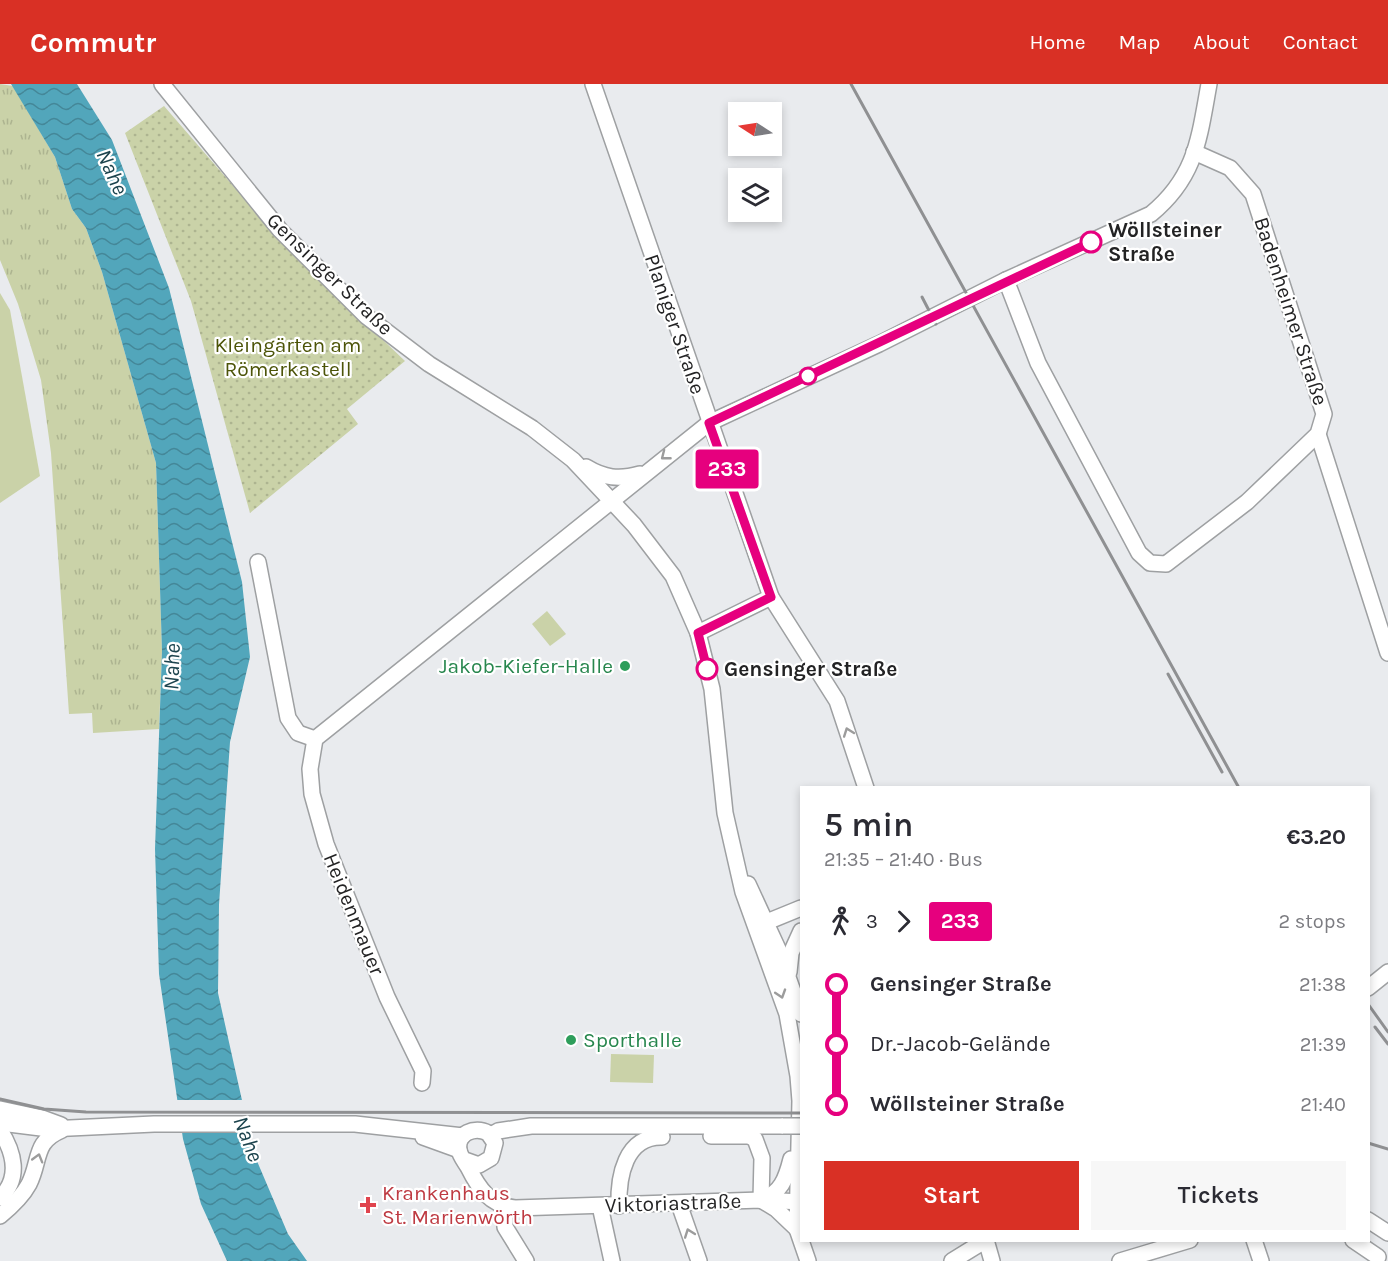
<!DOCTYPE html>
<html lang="en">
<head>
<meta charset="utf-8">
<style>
	:root { --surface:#fff; --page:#f7f7f7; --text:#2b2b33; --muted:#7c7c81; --accent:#d93025 }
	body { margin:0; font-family:Karla,sans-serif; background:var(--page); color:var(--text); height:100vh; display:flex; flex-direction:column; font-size:22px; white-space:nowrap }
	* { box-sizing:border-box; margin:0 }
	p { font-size:20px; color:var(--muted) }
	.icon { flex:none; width:33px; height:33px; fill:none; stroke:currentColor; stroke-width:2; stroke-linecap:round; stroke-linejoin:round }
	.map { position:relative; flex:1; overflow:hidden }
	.details { position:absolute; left:800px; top:702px; width:570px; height:456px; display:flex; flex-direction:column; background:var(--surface); border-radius:0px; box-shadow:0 3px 9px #0003 }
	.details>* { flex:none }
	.badge { padding:0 12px; border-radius:4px; font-size:21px; line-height:39px }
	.needle { width:39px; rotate:282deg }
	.controls { position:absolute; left:728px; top:18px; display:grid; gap:12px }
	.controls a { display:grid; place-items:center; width:54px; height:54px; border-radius:0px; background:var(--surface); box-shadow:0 3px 9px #0003; font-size:30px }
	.map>.badge { position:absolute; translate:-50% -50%; box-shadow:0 0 0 3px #fff }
	.legs { display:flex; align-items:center; gap:9px; height:66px; padding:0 24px; font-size:20px }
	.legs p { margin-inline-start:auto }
	.overview { display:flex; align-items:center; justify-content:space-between; height:102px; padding:0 24px }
	h1 { font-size:33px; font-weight:600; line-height:45px }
	.button { display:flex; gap:12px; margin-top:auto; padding:12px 24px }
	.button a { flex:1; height:69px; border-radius:0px; background:var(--accent); color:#fff; font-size:24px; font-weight:600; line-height:69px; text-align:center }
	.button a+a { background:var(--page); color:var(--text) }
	ul { padding:0 24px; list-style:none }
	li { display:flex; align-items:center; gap:21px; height:60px; font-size:22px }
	li i { display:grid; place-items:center; width:9px; height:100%; margin:0 8px; background:currentColor }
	li i::after { content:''; width:15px; height:15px; margin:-8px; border:4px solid; border-radius:50%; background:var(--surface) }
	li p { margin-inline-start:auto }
	li:first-child i { background:linear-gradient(#0000 50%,currentColor 0) }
	li:last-child i { background:linear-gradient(currentColor 50%,#0000 0) }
	header { display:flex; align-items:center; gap:36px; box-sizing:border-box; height:84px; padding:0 30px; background:var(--accent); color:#fff }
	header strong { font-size:28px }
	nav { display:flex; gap:33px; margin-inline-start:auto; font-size:21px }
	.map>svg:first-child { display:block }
</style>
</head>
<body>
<header>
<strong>Commutr</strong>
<nav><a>Home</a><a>Map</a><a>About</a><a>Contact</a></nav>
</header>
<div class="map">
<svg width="1388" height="1177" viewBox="0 0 1388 1177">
	<defs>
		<pattern id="grass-tufts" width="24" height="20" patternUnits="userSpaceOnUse" patternTransform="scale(1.5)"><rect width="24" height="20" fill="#cad2a8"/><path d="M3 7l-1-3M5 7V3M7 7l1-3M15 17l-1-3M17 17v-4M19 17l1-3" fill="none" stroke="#adb490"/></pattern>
		<pattern id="garden-dots" width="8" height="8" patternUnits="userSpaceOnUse" patternTransform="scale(1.5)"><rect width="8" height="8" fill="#cad2a8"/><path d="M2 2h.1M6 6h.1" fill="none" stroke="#adb490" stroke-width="1.8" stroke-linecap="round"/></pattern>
		<pattern id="water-waves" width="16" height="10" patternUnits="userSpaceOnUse" patternTransform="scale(1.5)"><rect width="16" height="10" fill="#52a6bb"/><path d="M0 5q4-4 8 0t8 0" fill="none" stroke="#448798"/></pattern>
	</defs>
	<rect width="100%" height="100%" fill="#e9ebee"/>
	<polygon fill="url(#grass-tufts)" points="0,0 13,2 55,73 72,125 86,144 102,188 156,379 162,567 159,645 93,649 92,629 69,630 51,369 41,296 18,220 0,176"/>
	<polygon fill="url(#garden-dots)" points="164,22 287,164 405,277 347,325 358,340 250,429 191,217 125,49"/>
	<g fill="#cad2a8">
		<polygon points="0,209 10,226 40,392 0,419"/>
		<polygon points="547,527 566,550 550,562 532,540"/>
		<polygon points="611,970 654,971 653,999 610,998"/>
	</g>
	<polygon fill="url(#water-waves)" points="11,0 77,0 112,56 169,204 242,498 250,573 230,658 219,821 218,909 254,1070 288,1150 307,1177 227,1177 201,1120 183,1055 159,890 155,765 162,567 156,379 102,188 86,144 72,125 55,73"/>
	<polygon fill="#e9ebee" points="174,1016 243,1016 247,1031 177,1031"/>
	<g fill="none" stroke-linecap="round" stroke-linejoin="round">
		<g stroke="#9ea0a2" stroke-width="18">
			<g id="minor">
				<polyline points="162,0 280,146 366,232 429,280 532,344 573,376 634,441 673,492 698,549 712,605 725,729 743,808 787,930 798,992 800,1017 797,1145 808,1177"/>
				<polyline points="593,0 771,513 837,617 866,704"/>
				<polyline points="1006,196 1038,279 1139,469 1150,479 1166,480 1247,418 1318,350 1324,330 1253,110 1230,84 1194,68"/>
				<polyline points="1318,350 1388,569"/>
				<path d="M 586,383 C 604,394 619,396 640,390"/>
				<polyline points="258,478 288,634 298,649 315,655"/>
				<polyline points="698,549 771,513"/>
				<polyline points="748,800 778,865 801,930"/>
				<polyline points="757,842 801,824"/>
				<polyline points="789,888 791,869 801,847"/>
				<polyline points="1368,904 1388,888"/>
				<path d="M 422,999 L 423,987 L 387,913 L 326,760 L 312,710 L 310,685 L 315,655 L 709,339 L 879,260 L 1006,196 L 1151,130 C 1196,93 1199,55 1209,0"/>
				<polyline points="0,1025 42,1034 61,1041"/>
				<polyline points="0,1039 49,1045 154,1040 355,1040 463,1052"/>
				<path d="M 0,1046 C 14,1068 21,1094 0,1114"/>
				<polyline points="491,1051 498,1047 531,1042 783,1042"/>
				<polyline points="711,1052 749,1052 755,1055 762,1074 761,1116"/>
				<polyline points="423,1053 459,1066"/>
				<path d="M 465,1076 L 479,1081 L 491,1074 L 495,1059 L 488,1049 C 475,1042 456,1049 459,1066 C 460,1072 465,1078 468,1083 C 479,1105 490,1121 515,1124 L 761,1116 L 801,1118"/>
				<path d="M 761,1116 C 781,1109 786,1095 791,1075"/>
				<polyline points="761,1116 776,1125 797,1145"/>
				<polyline points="679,1120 699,1177"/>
				<polyline points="504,1122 505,1143 526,1177"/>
				<polyline points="600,1122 612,1177"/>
				<path d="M 619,1122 C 618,1093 625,1052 662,1053"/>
				<path d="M 0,1132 C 11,1123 22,1113 29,1100 C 41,1076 33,1058 62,1046"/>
				<polyline points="1368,1136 1388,1149"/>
				<polyline points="1254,1156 1261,1177"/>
				<polyline points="1353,1156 1378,1173"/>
				<polyline points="952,1177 986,1156 992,1177"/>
				<polyline points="1120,1177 1190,1156"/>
			</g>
		</g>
		<use href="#minor" stroke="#fff" stroke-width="15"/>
		<g stroke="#8f9092" stroke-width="3">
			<polyline points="851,0 1239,704"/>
			<polyline points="922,213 936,240"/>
			<polyline points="1168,590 1222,688"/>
			<polyline points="1368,920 1388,948"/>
			<polyline points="1375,943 1388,960"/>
			<polyline points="0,1015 44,1025 86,1028 801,1029"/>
			<polyline points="1368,1059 1388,1065"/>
		</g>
		<g stroke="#9ea0a2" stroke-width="18" stroke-linecap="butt">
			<polyline id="minor-bridge" points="783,1042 801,1042"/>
		</g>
		<use href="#minor-bridge" stroke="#fff" stroke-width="15"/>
	</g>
	<defs><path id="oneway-chevron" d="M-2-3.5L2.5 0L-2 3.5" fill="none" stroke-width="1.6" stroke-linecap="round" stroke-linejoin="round" transform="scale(1.5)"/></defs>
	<g stroke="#9c9c9c">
		<use href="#oneway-chevron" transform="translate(665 372) rotate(142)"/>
		<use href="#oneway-chevron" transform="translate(848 648) rotate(-110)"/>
		<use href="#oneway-chevron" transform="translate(781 910) rotate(72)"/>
		<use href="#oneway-chevron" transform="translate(38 1074) rotate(-74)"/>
		<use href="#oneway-chevron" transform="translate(689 1149) rotate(-110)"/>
	</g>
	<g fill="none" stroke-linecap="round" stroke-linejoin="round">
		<g stroke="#fff" stroke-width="14">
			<polyline id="line-1" points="707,585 698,549 771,513 709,339 1091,158"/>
		</g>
		<use href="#line-1" stroke="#e6007e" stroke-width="9"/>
	</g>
	<g fill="#fff" stroke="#e6007e" stroke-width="3">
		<circle cx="1091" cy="158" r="10"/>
		<circle cx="808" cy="292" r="8"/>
		<circle cx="707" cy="585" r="10"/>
	</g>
	<g fill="#2e9e5b" stroke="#fff" stroke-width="2">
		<circle cx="625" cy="582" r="6"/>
		<circle cx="571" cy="956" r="6"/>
	</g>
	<path fill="#e0444e" stroke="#fff" stroke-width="2" d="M365 1112h6v6h6v6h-6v6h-6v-6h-6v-6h6z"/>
	<g text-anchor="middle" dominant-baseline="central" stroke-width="4.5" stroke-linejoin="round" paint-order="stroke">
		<g font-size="21" font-weight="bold" fill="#232324" stroke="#fff" text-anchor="start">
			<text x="1108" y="146">Wöllsteiner<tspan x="1108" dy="24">Straße</tspan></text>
			<text x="724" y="585">Gensinger Straße</text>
		</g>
		<g font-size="21" fill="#232324" stroke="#fff">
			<text transform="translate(330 190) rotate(44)">Gensinger Straße</text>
			<text transform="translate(1291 227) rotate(72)">Badenheimer Straße</text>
			<text transform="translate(675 240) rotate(71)">Planiger Straße</text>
			<text transform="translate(354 830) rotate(68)">Heidenmauer</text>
			<text transform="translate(673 1119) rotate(-2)">Viktoriastraße</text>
		</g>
		<g font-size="21" fill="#4c5408" stroke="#fff">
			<text x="288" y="261">Kleingärten am<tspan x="288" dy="24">Römerkastell</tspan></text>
		</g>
		<g font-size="21" fill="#27864d" stroke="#fff" text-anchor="end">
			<text x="613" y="582">Jakob-Kiefer-Halle</text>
			<text x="583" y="956" text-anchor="start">Sporthalle</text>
		</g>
		<g font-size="21" fill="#be3a42" stroke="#fff" text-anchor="start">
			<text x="382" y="1109">Krankenhaus<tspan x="382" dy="24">St. Marienwörth</tspan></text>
		</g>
		<g font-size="22" font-style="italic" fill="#1d444e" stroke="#fff">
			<text transform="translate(112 88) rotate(66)">Nahe</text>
			<text transform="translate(172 583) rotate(-88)">Nahe</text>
			<text transform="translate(248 1055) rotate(69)">Nahe</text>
		</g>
	</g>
</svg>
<div class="controls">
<a><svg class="needle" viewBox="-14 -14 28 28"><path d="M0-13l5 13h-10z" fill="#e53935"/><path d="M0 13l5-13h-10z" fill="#7c7c81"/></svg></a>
<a><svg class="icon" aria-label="layers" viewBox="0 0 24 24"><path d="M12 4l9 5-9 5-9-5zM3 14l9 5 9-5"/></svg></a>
</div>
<b class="badge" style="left:727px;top:385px;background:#e6007e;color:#fff">233</b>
<section class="details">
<div class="overview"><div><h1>5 min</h1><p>21:35 – 21:40 · Bus</p></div><b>€3.20</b></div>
<div class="legs"><svg class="icon" aria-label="walk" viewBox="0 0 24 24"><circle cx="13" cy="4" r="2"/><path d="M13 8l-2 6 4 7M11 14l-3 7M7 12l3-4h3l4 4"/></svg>3<svg class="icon" aria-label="forward" viewBox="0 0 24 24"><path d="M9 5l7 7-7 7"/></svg><b class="badge" style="background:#e6007e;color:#fff">233</b><p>2 stops</p></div>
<ul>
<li><i style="color:#e6007e"></i><b>Gensinger Straße</b><p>21:38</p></li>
<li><i style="color:#e6007e"></i><span>Dr.-Jacob-Gelände</span><p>21:39</p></li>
<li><i style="color:#e6007e"></i><b>Wöllsteiner Straße</b><p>21:40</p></li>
</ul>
<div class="button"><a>Start</a><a>Tickets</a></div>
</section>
</div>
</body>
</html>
